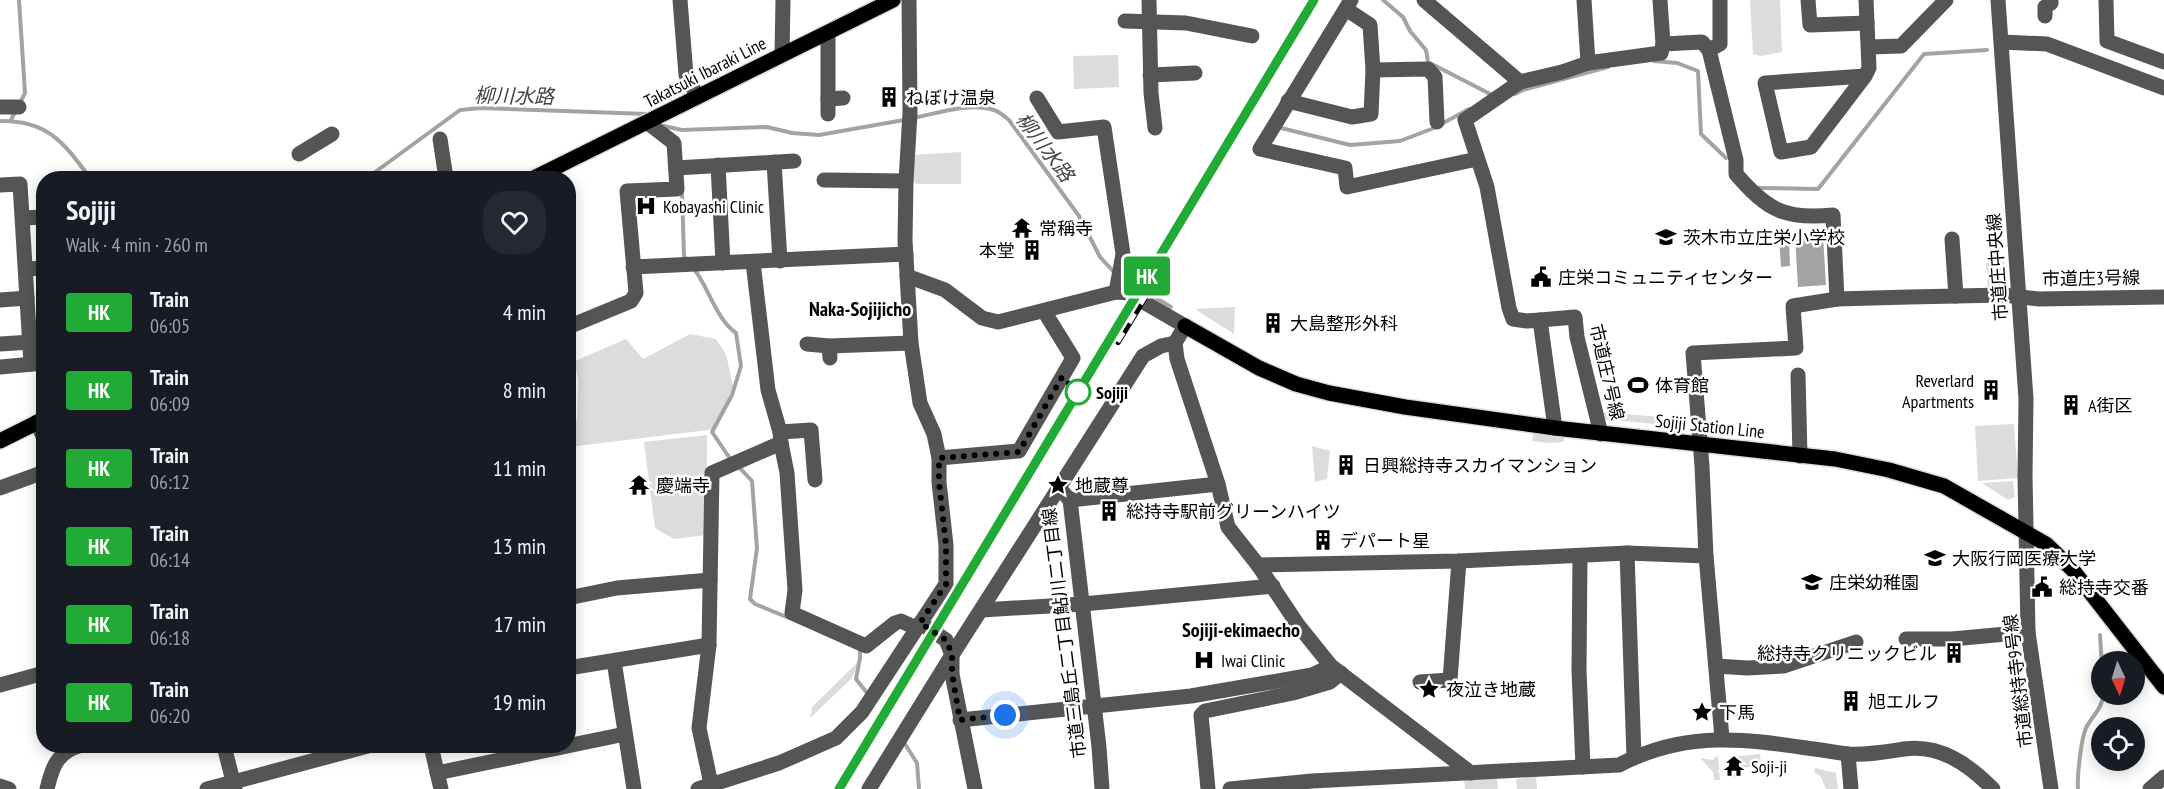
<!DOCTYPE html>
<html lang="en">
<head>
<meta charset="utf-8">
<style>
	:root { --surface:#171b24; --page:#242831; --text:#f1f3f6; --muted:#9ea1a6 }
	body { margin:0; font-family:"PT Sans Narrow","Noto Sans JP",sans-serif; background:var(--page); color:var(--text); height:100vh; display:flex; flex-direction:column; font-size:22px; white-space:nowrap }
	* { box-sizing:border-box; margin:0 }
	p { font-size:20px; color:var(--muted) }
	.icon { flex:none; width:33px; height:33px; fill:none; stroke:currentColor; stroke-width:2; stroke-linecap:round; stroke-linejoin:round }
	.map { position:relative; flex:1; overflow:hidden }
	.drawer { position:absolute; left:36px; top:171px; width:540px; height:582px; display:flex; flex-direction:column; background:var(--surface); border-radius:24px; box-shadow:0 3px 15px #0003 }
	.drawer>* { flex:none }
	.badge { padding:0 12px; border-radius:4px; font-size:21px; line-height:39px }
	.needle { width:39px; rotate:176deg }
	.buttons { position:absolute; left:2091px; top:651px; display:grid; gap:12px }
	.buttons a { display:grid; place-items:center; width:54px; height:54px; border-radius:50%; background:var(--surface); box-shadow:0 3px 15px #0003; font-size:30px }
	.you { position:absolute; width:30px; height:30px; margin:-15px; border:4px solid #fff; border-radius:50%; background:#1a73e8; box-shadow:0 0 0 9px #1a73e833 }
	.map>.badge { position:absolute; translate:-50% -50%; box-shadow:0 0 0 3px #fff }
	.round { display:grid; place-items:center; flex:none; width:63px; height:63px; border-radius:24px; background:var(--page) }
	.overview { display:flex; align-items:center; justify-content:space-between; height:102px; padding:0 30px }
	h1 { font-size:28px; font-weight:700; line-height:45px }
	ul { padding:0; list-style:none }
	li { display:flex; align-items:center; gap:18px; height:78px; padding:0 30px }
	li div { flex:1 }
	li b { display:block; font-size:22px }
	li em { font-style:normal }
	li .badge { min-width:66px; font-weight:700; text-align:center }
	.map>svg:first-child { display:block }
</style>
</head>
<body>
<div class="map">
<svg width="2164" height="789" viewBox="0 0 2164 789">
	<rect width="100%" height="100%" fill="#fff"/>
	<g fill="#dcdcdc">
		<polygon points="1750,0 1780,0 1782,52 1761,56 1753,54"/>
		<polygon points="1118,55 1119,87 1074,89 1073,56"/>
		<polygon points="961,152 961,184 916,184 912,175 912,155"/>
		<polygon points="2004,262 2006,290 1988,292 1986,263"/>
		<polygon points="1235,307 1234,334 1195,309"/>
		<polygon points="690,334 716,339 726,354 733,386 716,429 569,447 569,422 577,420 578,381 575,361 626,339 643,359"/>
		<polygon points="1600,412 1686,419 1687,427 1601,419"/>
		<polygon points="2014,424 2018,478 1978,481 1975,426"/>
		<polygon points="1533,433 1565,438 1563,442 1549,443 1532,441"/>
		<polygon points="707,435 706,535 674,539 655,528 644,442"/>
		<polygon points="1312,446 1330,451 1327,479 1315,482"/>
		<polygon points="2013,481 2015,497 2008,500 1982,483"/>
		<polygon points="859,661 852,678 810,718 812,707"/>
		<polygon points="1760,754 1761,766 1737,768 1737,778 1731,778 1729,757"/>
		<polygon points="1718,756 1720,780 1714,780 1714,773 1700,758 1713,760 1715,757"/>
		<polygon points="1815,768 1836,773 1838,789 1826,789 1821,777 1814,772"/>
		<polygon points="1536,777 1537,789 1517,789 1516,779"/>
		<polygon points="1497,778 1498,789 1465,789 1464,780"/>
	</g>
	<g fill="#a3a3a3">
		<polygon points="1789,236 1790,266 1781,267 1779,237"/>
		<polygon points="1823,236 1826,285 1798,287 1795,237"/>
	</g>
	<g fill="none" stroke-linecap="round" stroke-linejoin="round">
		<g stroke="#a3a3a3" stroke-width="4">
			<polyline points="19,0 25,93 20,103"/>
			<polyline points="1383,0 1403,17 1410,31 1426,50 1428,62 1494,96"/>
			<polyline points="1654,61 1677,63 1698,71 1701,134 1726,158"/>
			<polyline points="1515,94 1523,90 1608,67"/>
			<path d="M 914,118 C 938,113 970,102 994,110 C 1000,112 1004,116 1009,120 L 1079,216 L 1100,257 L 1114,272"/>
			<polyline points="11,120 15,112"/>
			<path d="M 0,121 C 48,120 64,143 90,178"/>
			<polyline points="664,126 682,130 767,127 792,133 819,135 904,120"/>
			<polyline points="1281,128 1350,145 1400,141 1434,128 1469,109"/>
			<polyline points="367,178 460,110 480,108 647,114"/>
			<polyline points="1758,188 1818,189 1924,54 1987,50"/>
			<polyline points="682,191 684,256 687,260"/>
			<path d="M 694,269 C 709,288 716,319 736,333 L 741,366 L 732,395 L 712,432 L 731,460"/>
			<polyline points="1123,278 1171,307"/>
			<polyline points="737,465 752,481 757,548 750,599 755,604 789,618"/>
			<polyline points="2100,635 2102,667"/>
			<polyline points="860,648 860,658 856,679 867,693"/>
			<polyline points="905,744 917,763 919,789"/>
			<path d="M 2078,789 C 2077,777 2081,739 2086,728 C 2092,716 2103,708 2103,694"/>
		</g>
		<g stroke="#dbdbdb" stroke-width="18">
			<g id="major">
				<polyline points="534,178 893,0"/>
				<polyline points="1185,326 1259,368 1296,384 1329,393 1405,407 1555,428 1835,459 1889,470 1944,486 2046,544 2072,569 2164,687"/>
				<polyline points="0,441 44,419"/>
			</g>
		</g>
		<g stroke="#555" stroke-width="15">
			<polyline points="680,0 686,75 697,96"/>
			<polyline points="1149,0 1151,93 1155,128"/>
			<polyline points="1351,0 1260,149 1345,168 1347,187 1477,159"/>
			<polyline points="1424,0 1520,82"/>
			<polyline points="1584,0 1588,63"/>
			<polyline points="1808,0 1810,25 1867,23"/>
			<polyline points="1998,0 2026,399 2025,475 2028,632 2051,789"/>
			<polyline points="2106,0 2107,41 2164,62"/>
			<polyline points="1346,9 1370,25 1373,70 1428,69 1435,77 1437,122"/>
			<polyline points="2045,16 2045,7 2051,3 2051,0"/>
			<polyline points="1125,21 1186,23 1252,36"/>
			<polyline points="828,33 828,114"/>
			<polyline points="2002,42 2047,44 2164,88"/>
			<path d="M 1663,44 L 1702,42 L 1709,50 L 1736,160 L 1736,174 C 1767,210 1785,220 1833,215 L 1837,299"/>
			<polyline points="1869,47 1901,46 1946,0"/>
			<polyline points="1709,50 1720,44 1720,0"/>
			<polyline points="782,54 783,0"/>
			<polyline points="1150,75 1195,73"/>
			<polyline points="1865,76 1765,83 1781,152 1811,147 1865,76 1869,68 1866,0"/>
			<polyline points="1037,98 1058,132 1104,127 1123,254 1116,292"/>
			<polyline points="828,99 843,98"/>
			<polyline points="1288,101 1352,117 1371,114 1373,70"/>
			<polyline points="0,107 19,107"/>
			<polyline points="440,139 446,178"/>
			<polyline points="299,154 332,134"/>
			<polyline points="774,162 780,261"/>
			<polyline points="718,165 723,263"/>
			<polyline points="676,168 794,161"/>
			<polyline points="824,180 906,181"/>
			<polyline points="0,185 20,184 31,364"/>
			<polyline points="23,218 44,217"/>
			<polyline points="1952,239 1956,296"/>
			<polyline points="753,262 768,390 780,432"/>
			<polyline points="633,267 906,254"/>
			<polyline points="26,269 44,268"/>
			<polyline points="907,276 945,290 982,318 998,322 1116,292 1128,293 1185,326 1175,343 1177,359 1218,484 1228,527 1258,565 1298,625 1331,666 1471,773"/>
			<polyline points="0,300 27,298"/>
			<polyline points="1540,320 1575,317 1577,337 1601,434"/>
			<polyline points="568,327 631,301 636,293 627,191 677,189 674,143 648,123"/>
			<polyline points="0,344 31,342"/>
			<polyline points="807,344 829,346"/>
			<polyline points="830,358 829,346 911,343"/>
			<polyline points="0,367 44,363"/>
			<polyline points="1798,375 1800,456"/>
			<polyline points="37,422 44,439"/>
			<polyline points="1555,428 1540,320 1527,321 1513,319 1509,308 1487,187 1465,120 1520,82 1562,72 1588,63 1661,53 1663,44 1660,0"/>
			<polyline points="781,443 787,473 795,590 792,613 866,646 895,623 901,621 916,628"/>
			<polyline points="939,458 1019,451 1073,358 1044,311"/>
			<polyline points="0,488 44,472"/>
			<polyline points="1059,488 1070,500 1099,747 1102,789"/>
			<polyline points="1070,500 1218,484"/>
			<polyline points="1627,553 1634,757"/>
			<polyline points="1580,556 1579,670 1583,767"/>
			<polyline points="1258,565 1459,561 1627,553 1706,556"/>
			<polyline points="568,598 617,588 710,580"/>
			<polyline points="982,610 1083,604 1273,586"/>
			<polyline points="920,623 946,640 952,655 952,674 975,789"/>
			<polyline points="1906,639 1952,639 2028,632"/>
			<polyline points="709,645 712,473 781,443 780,432 811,430 815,480"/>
			<polyline points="614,661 634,789"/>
			<polyline points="1716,666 1747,668 1784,666 1856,642"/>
			<polyline points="568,668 709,645 699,728 711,784"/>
			<polyline points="1420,682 1450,680 1459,561"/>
			<polyline points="0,685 44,673"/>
			<polyline points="960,720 1191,696 1312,675 1331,666"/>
			<polyline points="1722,738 1706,556 1702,466 1693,353 1796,348 1793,306 1837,299 1909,297 2004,295 2039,299 2164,297"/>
			<polyline points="224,746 235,789"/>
			<polyline points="431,746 441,789"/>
			<polyline points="1848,754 1851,789"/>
			<polyline points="437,773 625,734"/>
			<polyline points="0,786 9,789"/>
			<path d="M 47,789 C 52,768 57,752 79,746"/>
			<polyline points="207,789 368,746"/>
			<polyline points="698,789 779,763 836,738 862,712 946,584 946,545 939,482 939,458 934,434 920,403 911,343 905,240 906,181 910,113 909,0"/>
			<polyline points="869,789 952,655 1143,356 1161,346 1175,343"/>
			<polyline points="1208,789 1201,715 1205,711 1293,693 1330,682 1341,673"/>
			<path d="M 1230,789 L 1312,781 L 1619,765 C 1698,724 1765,743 1848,754 C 1868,755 1885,752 1904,749 C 1940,744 1968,764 1993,789"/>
			<polyline points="2150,789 2164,777"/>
		</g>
		<use href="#major" stroke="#000" stroke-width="15"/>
		<g stroke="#000" stroke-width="6">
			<g id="rail">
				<polyline points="1118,342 1152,286"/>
				<polyline points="839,789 1313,0"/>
			</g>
		</g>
		<use href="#rail" stroke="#fff" stroke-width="4" stroke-dasharray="11" stroke-linecap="butt"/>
	</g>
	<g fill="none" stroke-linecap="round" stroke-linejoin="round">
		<g stroke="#fff" stroke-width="14">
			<polyline id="line" points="839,789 1314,0"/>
		</g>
		<use href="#line" stroke="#21ab36" stroke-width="9"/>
		<polyline stroke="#000" stroke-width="6" stroke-dasharray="0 10.8" points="1005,715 960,720 952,674 952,654 946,640 920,623 946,584 946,545 939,482 939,458 1019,452 1062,377 1078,392"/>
	</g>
	<defs>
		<g id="building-bare" transform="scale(1.62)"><path d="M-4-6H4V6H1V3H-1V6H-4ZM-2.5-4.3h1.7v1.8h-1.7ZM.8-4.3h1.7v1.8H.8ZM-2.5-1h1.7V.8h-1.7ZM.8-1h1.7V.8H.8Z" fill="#000" stroke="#fff" stroke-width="2.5" paint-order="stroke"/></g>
		<g id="hospital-bare" transform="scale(1.62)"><path d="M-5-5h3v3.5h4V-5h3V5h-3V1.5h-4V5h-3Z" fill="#000" stroke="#fff" stroke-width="2.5" paint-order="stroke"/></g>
		<g id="temple-bare" transform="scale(1.62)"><path d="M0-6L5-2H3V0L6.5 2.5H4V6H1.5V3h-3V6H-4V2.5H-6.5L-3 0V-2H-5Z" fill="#000" stroke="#fff" stroke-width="2.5" paint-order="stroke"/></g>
		<g id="school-bare" transform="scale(1.62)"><path d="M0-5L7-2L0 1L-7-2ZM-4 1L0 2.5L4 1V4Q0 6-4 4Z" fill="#000" stroke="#fff" stroke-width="2.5" paint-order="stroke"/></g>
		<g id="civic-bare" transform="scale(1.62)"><path d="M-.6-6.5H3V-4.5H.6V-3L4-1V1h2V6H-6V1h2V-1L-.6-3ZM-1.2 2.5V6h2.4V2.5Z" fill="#000" stroke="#fff" stroke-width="2.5" paint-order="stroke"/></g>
		<g id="stadium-bare" transform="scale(1.62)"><path d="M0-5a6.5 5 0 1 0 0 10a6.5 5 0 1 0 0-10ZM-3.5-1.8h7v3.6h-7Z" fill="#000" stroke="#fff" stroke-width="2.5" paint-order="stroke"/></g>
		<g id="sight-bare" transform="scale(1.62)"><path d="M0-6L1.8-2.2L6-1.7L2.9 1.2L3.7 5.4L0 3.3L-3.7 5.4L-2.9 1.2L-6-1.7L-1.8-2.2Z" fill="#000" stroke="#fff" stroke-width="2.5" paint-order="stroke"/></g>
		<g id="university-bare" transform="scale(1.62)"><path d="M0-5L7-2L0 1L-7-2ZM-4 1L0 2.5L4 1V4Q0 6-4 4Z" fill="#000" stroke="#fff" stroke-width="2.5" paint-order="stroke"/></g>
	</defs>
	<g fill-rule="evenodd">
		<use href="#building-bare" x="889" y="97"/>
		<use href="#hospital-bare" x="646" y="206"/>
		<use href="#temple-bare" x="1022" y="228"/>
		<use href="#school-bare" x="1666" y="237"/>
		<use href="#building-bare" x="1032" y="250"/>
		<use href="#civic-bare" x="1541" y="277"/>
		<use href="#building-bare" x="1273" y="323"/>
		<use href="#stadium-bare" x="1638" y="385"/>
		<use href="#building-bare" x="1991" y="390"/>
		<use href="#building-bare" x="2071" y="405"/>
		<use href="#building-bare" x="1346" y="465"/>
		<use href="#temple-bare" x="639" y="485"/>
		<use href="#sight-bare" x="1058" y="485"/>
		<use href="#building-bare" x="1109" y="511"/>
		<use href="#building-bare" x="1323" y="540"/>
		<use href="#university-bare" x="1935" y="558"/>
		<use href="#school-bare" x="1812" y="582"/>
		<use href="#civic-bare" x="2042" y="587"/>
		<use href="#building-bare" x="1954" y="653"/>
		<use href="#hospital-bare" x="1204" y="660"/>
		<use href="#sight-bare" x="1429" y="689"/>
		<use href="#building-bare" x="1851" y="701"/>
		<use href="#sight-bare" x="1702" y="712"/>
		<use href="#temple-bare" x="1734" y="766"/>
	</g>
	<circle fill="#fff" stroke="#21ab36" stroke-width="3" cx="1078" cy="392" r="12"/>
	<g text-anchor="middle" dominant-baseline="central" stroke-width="5" stroke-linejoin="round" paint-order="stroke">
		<g font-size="18" fill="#000" stroke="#fff">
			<text transform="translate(705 72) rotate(-27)">Takatsuki Ibaraki Line</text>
			<text transform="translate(1997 267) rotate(-94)">市道庄中央線</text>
			<text transform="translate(2091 278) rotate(-1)">市道庄3号線</text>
			<text transform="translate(1607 372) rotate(77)">市道庄7号線</text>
			<text transform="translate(1710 426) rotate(6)">Sojiji Station Line</text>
			<text transform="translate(1064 633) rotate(-97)">市道三島丘二丁目鮎川二丁目線</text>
			<text transform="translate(2018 681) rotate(-97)">市道総持寺9号線</text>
		</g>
		<g font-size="18" fill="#000" stroke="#fff" text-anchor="start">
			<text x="906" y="97">ねぼけ温泉</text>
			<text x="663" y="206">Kobayashi Clinic</text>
			<text x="1039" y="228">常稱寺</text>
			<text x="1683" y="237">茨木市立庄栄小学校</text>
			<text x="1015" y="250" text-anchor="end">本堂</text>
			<text x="1558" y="277">庄栄コミュニティセンター</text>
			<text x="1290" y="323">大島整形外科</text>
			<text x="1974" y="380" text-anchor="end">Reverlard<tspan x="1974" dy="21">Apartments</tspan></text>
			<text x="1655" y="385">体育館</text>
			<text x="2088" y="405">A街区</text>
			<text x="1363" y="465">日興総持寺スカイマンション</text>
			<text x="656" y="485">慶端寺</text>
			<text x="1075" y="485">地蔵尊</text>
			<text x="1126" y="511">総持寺駅前グリーンハイツ</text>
			<text x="1340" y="540">デパート星</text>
			<text x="1952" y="558">大阪行岡医療大学</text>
			<text x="1829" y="582">庄栄幼稚園</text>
			<text x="2059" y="587">総持寺交番</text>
			<text x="1937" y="653" text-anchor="end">総持寺クリニックビル</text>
			<text x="1221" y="660">Iwai Clinic</text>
			<text x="1446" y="689">夜泣き地蔵</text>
			<text x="1868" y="701">旭エルフ</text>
			<text x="1719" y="712">下馬</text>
			<text x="1751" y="766">Soji-ji</text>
		</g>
		<g font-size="18" font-weight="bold" fill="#000" stroke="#fff" text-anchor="start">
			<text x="1096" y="392">Sojiji</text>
		</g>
		<g font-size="20" font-style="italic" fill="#444" stroke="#fff">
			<text transform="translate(514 96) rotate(1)">柳川水路</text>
			<text transform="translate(1045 147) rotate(53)">柳川水路</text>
		</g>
		<g font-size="20" font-weight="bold" fill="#000" stroke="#fff">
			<text x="860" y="309">Naka-Sojijicho</text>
			<text x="1241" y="630">Sojiji-ekimaecho</text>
		</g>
	</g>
</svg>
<div class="buttons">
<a><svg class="needle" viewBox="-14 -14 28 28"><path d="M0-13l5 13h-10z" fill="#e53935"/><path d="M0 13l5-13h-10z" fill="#9ea1a6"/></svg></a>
<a><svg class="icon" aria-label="locate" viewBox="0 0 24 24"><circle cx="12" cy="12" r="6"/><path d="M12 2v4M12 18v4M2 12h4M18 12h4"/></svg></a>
</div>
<div class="you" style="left:1005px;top:715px"></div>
<b class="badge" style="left:1147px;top:276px;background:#21ab36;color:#fff">HK</b>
<section class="drawer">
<div class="overview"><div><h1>Sojiji</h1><p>Walk · 4 min · 260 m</p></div><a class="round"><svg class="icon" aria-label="heart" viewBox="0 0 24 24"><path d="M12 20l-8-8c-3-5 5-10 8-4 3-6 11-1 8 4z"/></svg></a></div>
<ul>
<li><span class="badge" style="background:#21ab36;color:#fff">HK</span><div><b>Train</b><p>06:05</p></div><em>4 min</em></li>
<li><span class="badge" style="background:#21ab36;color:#fff">HK</span><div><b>Train</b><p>06:09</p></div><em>8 min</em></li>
<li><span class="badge" style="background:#21ab36;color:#fff">HK</span><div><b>Train</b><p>06:12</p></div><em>11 min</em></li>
<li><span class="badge" style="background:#21ab36;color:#fff">HK</span><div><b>Train</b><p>06:14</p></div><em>13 min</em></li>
<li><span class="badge" style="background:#21ab36;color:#fff">HK</span><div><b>Train</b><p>06:18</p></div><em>17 min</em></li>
<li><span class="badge" style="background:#21ab36;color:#fff">HK</span><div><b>Train</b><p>06:20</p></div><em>19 min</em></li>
</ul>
</section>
</div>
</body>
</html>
